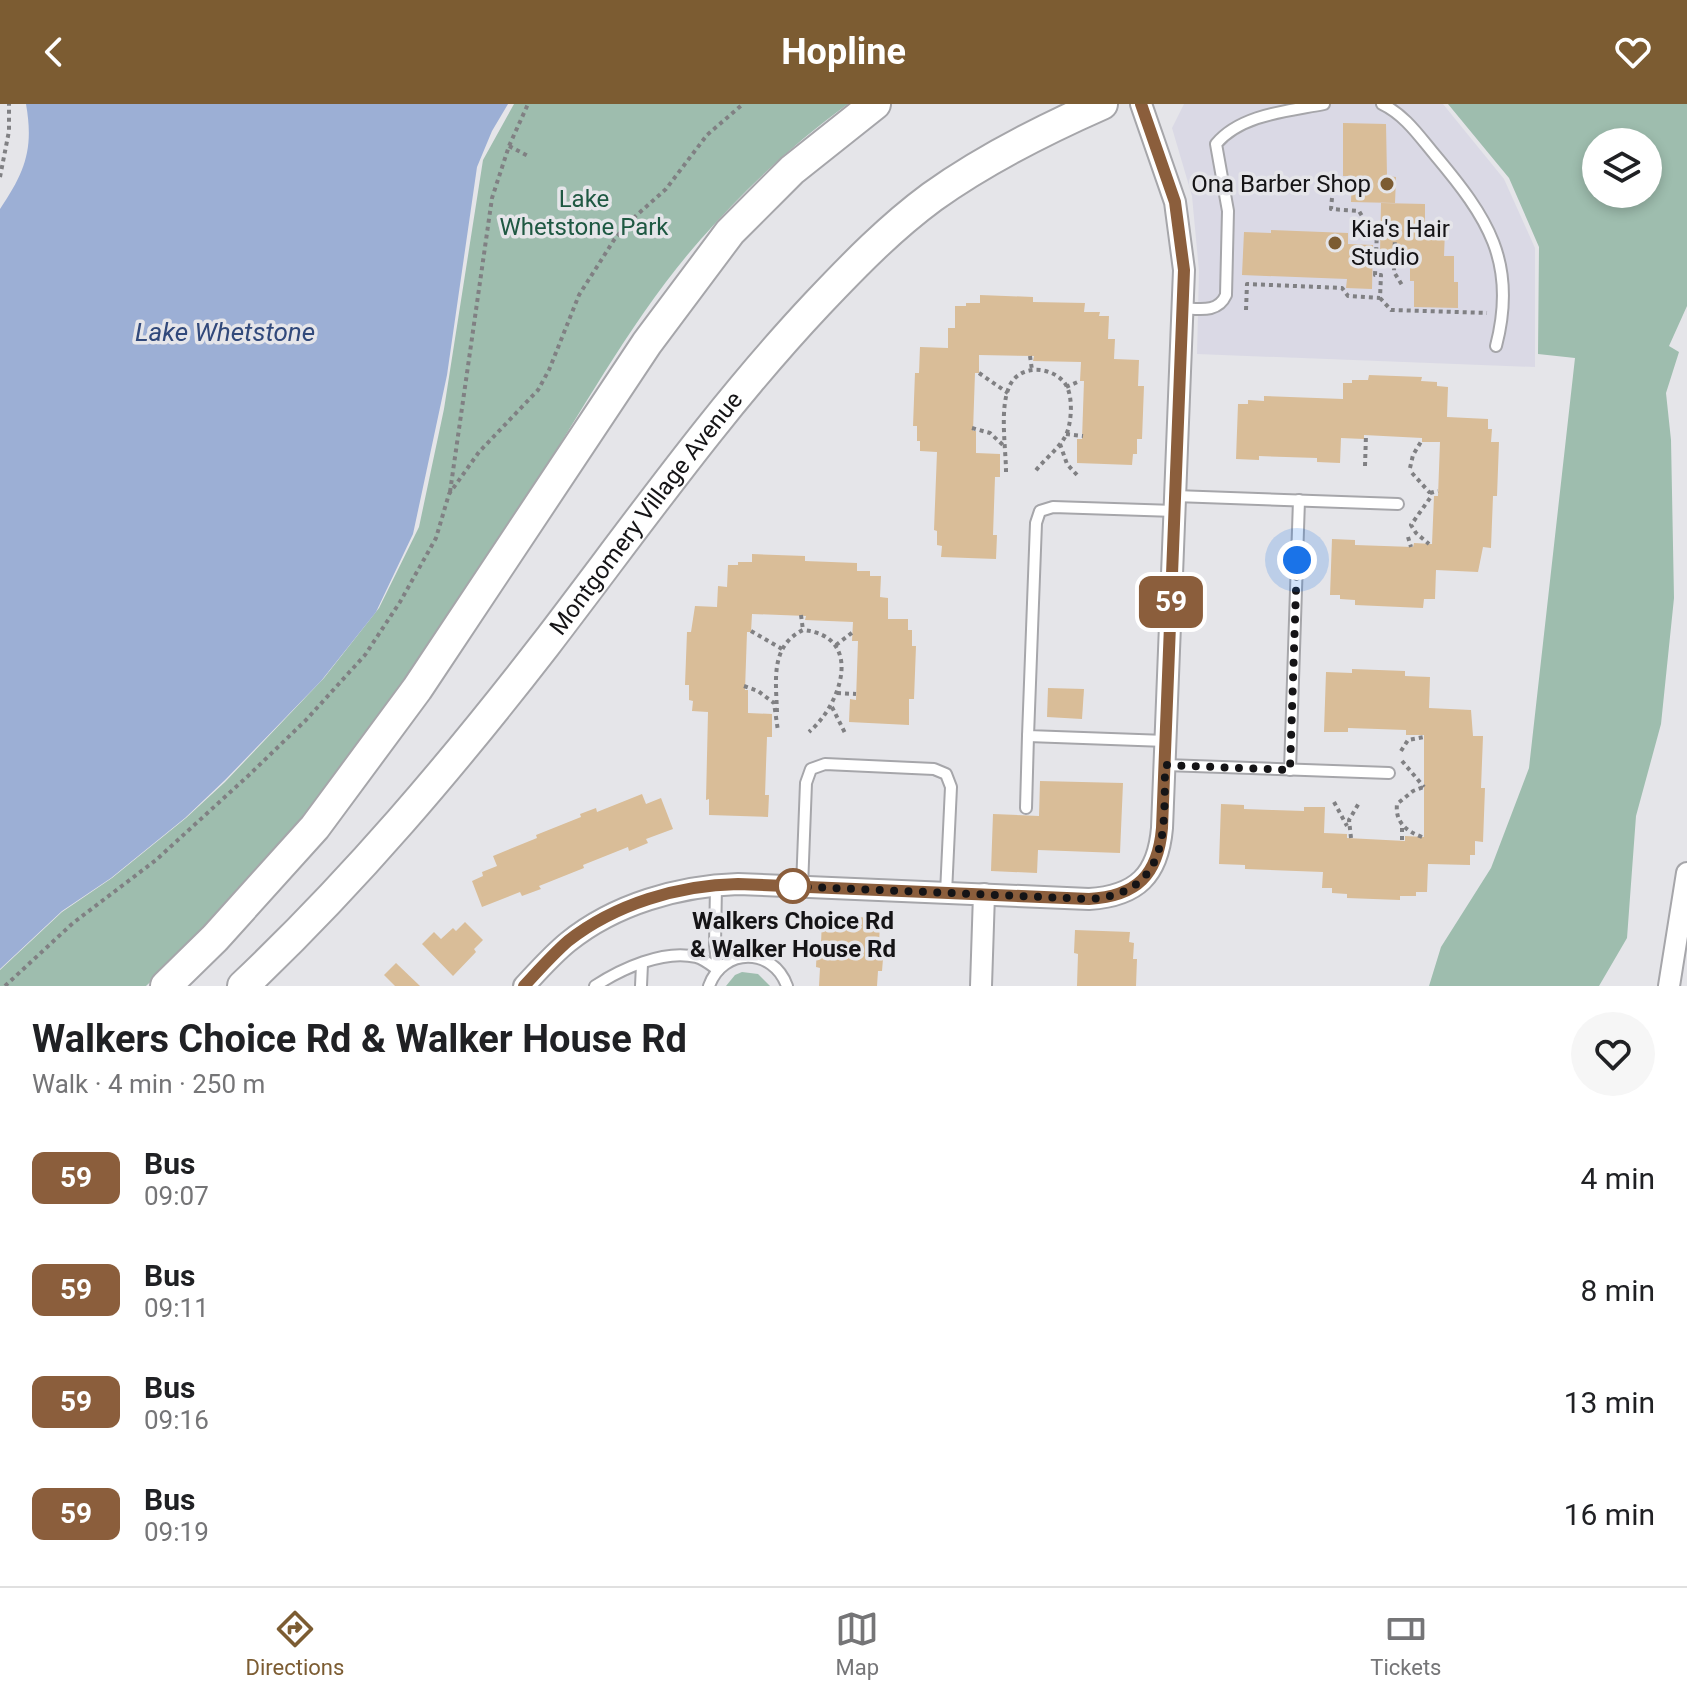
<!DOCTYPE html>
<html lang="en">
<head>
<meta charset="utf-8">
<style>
	:root { --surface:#fff; --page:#f6f6f6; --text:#202124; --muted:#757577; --line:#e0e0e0; --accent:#7c5c32 }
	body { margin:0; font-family:Roboto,sans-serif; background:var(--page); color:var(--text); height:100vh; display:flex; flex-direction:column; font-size:30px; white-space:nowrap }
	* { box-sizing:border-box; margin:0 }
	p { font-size:26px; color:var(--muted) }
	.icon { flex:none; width:44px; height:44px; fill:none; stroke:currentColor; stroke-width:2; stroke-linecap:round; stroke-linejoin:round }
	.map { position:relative; height:882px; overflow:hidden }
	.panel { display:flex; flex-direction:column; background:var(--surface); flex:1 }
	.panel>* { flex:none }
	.badge { padding:0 16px; border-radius:12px; font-size:28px; line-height:52px }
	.buttons { position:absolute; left:1582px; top:24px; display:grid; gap:16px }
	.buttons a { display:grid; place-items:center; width:80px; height:80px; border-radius:50%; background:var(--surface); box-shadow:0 4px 12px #0003; font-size:40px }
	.you { position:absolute; width:40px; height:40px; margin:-20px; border:6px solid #fff; border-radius:50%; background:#1a73e8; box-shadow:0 0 0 12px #1a73e833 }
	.map>.badge { position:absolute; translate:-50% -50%; box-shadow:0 0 0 4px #fff }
	.round { display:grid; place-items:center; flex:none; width:84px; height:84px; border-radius:42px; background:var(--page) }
	.head { display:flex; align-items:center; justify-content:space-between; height:136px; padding:0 32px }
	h1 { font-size:38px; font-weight:700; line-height:60px }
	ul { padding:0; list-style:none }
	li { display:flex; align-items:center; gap:24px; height:112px; padding:0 32px }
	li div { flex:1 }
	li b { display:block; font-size:30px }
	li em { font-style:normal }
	li .badge { min-width:88px; font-weight:700; text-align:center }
	header { display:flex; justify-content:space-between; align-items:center; height:104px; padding:0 32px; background:var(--accent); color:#fff; font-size:36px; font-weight:700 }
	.menu { display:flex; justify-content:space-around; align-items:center; height:112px; border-top:2px solid var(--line); background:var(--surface); font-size:22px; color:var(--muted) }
	.menu a { display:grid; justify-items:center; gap:4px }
	.menu .on { color:var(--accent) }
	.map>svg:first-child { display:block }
</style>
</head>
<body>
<header><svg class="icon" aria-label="back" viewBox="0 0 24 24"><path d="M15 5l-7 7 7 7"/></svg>Hopline<svg class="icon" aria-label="heart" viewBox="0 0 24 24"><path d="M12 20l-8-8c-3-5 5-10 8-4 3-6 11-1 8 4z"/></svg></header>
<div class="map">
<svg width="1687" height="882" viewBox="0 0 1687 882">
	<rect width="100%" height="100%" fill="#e5e5e9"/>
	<polygon fill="#dad9e5" points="1184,0 1443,0 1504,75 1535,144 1535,263 1197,250 1199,167 1192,92 1172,24"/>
	<g fill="#9ebdae" fill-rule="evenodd">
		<path d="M 514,0 L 848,0 C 794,39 745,85 701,135 C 633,212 584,305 528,391 C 414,565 300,740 146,882 L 0,882 L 0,866 L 62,808 L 112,774 L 186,714 L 225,678 L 324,574 L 379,504 L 419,423 L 444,305 L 483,56 Z"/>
		<path d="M 1448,0 L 1687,0 L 1687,202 L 1669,242 L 1679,248 L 1666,289 L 1671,336 L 1674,494 L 1661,620 L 1636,712 L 1627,834 L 1599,882 L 1429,882 L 1441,843 L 1491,764 L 1529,664 L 1575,254 L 1538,250 L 1539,143 L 1509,74 ZM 1596,38 L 1648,38 L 1648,90 L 1596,90 Z"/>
		<polygon points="742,868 758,870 770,882 726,882 735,871"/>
	</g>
	<path fill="#9cafd5" d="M 26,0 L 508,0 L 492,27 L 477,63 L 447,271 L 413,430 L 376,508 L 321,577 L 225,676 L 185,714 L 111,774 L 62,807 L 0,865 L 0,105 C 25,68 34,45 26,0 Z"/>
	<g fill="#d9bd98">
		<polygon points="1343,19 1386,20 1387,72 1396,73 1395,99 1351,98 1352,72 1343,72"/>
		<polygon points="1381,99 1425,100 1425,125 1445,126 1444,152 1454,152 1454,178 1458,178 1458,204 1414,203 1414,177 1410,177 1410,151 1380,150"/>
		<polygon points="1271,126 1348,129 1348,140 1373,141 1372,185 1346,184 1347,175 1242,171 1244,128 1271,129"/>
		<polygon points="980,191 1033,193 1033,198 1085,199 1084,208 1100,208 1099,212 1109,212 1108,235 1115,235 1114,255 1139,256 1138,282 1144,282 1142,335 1137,335 1137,350 1133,350 1132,361 1077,359 1077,335 1082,335 1084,277 1080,277 1081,258 1033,257 1034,252 979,251 979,269 975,269 973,327 976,327 976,349 1000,350 1000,373 995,373 993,431 997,431 996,455 941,453 942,442 937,441 937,427 934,426 937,348 920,347 920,337 917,337 917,322 913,322 915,269 919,269 920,243 948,244 948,224 955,224 955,202 966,202 966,199 980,199"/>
		<polygon points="1369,271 1422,273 1421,277 1437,278 1437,282 1448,283 1447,313 1488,315 1488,325 1492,325 1491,338 1499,338 1497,392 1493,392 1491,444 1483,443 1478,468 1436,466 1435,495 1424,495 1423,504 1355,501 1355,496 1340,495 1340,491 1330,491 1332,435 1355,436 1355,441 1413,443 1414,439 1432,440 1434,392 1438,392 1440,338 1422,338 1422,334 1364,331 1364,335 1341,334 1340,359 1317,358 1317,354 1259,352 1259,356 1236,355 1238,300 1248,300 1248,296 1264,297 1264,292 1343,295 1343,279 1352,279 1352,276 1368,276"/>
		<polygon points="752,450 805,452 805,457 857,459 857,467 870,467 870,472 881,472 880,493 888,494 888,515 908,515 908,526 912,526 912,542 916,542 914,595 909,595 909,621 849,618 850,595 856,596 858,537 852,537 853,518 805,516 806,512 752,510 751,528 747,528 745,586 748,586 748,609 772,610 772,633 767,633 766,661 765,691 769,691 768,713 709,711 709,695 706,696 708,608 692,607 693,597 689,596 689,581 685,581 687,528 691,528 695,502 717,503 718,482 727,483 728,461 738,461 738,458 752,458"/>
		<polygon points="1352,565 1405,567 1405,572 1430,573 1429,604 1471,606 1473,632 1483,632 1481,684 1485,684 1483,738 1475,737 1475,751 1470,751 1470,761 1428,760 1427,788 1416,788 1416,792 1400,792 1400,796 1347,794 1347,790 1332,789 1332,784 1322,784 1323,768 1245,765 1245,761 1219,760 1221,700 1244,701 1244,705 1273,706 1304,707 1304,703 1325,703 1324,729 1347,730 1347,734 1405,737 1405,732 1424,733 1424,631 1406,631 1406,626 1378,625 1348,624 1348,628 1324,628 1326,568 1352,569"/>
		<polygon points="1048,584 1084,585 1082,615 1047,613"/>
		<polygon points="1040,677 1123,679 1120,749 1038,746 1037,769 991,767 993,710 1039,712"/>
		<polygon points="642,690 646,700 661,694 673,725 646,735 648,739 629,747 628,743 583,761 584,764 539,782 541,785 522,792 520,788 482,803 472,777 483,772 482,768 497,762 493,752 537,734 536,731 581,713 580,710 596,704 597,708"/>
		<polygon points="822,812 880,814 879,843 884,843 882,867 878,867 877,882 819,882 820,864 816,863 817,840 821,841"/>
		<polygon points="465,818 483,836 474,845 476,848 453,872 422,840 434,828 441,835 453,824 456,827"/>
		<polygon points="1075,826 1130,828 1129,838 1134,839 1133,855 1137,855 1136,882 1077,882 1078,850 1074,849"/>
		<polygon points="396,859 420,882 395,882 384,871"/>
	</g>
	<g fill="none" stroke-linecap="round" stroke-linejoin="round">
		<g stroke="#a6a6aa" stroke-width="14">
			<g id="service">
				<path d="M 1382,0 C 1405,11 1419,32 1435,51 C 1487,113 1518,158 1496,242"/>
				<path d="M 1183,204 C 1200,205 1218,209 1226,191 L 1228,107 L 1216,40 C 1241,10 1289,7 1324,0"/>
				<polyline points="1175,392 1398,400"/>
				<polyline points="1166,637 1028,632 1036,419 1040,407 1053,403 1175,407"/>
				<polyline points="1165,661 1389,669"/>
				<polyline points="1290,666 1299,396"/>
				<polyline points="1026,704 1028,632"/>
				<polyline points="716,781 715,841 718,866"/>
				<polyline points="802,783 806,679 811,665 825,660 934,665 946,670 951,683 946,789"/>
				<path d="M 595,882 C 621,865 664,845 696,853 C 704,855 711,861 718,866"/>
				<polyline points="641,882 642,860"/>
				<path d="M 709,882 C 723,843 773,843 787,882"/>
			</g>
		</g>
		<g stroke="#a6a6aa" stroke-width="24">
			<g id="minor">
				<path d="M 524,882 C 538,867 552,851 568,838 C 615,800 679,782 738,780 L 1089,795 C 1137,792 1158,771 1162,724 L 1184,166 L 1175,98 L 1141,0"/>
				<polyline points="981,882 984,790"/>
				<polyline points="1669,882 1687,769"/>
			</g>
		</g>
		<g stroke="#a6a6aa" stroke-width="34">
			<g id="secondary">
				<polyline points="166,882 215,834 315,723 417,585 647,239 730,128 792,66 875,0"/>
				<path id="s1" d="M 243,882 C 354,777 452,661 545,541 C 634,425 718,305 818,199 C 854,161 890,124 932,93 C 985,55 1043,26 1102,0"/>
			</g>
		</g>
		<g stroke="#808083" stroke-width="4" stroke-dasharray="4 4" stroke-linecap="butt">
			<polyline points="509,42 530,53"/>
			<polyline points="0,73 9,27 9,0"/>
			<polyline points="1332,94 1331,105 1359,107 1372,129 1395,130 1394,168 1402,181"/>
			<polyline points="1380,194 1391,206 1487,209"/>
			<polyline points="1246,206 1247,180 1342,184 1348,192 1380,194 1381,171 1375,171 1377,129"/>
			<polyline points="1030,252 1032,266"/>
			<polyline points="979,269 1008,289"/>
			<polyline points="1066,283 1080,277"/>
			<polyline points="972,324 990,329 1004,342"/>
			<polyline points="1066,330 1083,332"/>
			<polyline points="1060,340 1067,360 1077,371"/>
			<polyline points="1365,362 1366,331"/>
			<polyline points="1410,364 1413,351 1422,336"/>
			<path d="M 1006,368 C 1006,344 999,303 1010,281 C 1020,261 1049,262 1063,277 C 1074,288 1072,318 1066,331 C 1059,345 1043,356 1034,369"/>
			<polyline points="1412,369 1430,389 1430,394 1411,421 1416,429 1429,440"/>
			<polyline points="450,388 492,94 509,42 528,0"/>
			<polyline points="1430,389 1438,387"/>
			<polyline points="1408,433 1411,443"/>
			<polyline points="801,511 803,526"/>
			<polyline points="751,527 782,545"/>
			<polyline points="836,541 853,528"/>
			<polyline points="744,582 758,587 774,599 778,627"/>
			<polyline points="837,589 856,590"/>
			<polyline points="832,603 845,629"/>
			<path d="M 777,608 C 776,576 770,542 803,526 C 865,532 841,601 809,628"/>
			<polyline points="1401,647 1408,636 1424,633"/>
			<polyline points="1402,657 1424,683"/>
			<polyline points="1334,698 1347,722"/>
			<path d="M 1422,733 C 1406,727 1395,718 1397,700 L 1413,687 L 1426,682"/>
			<polyline points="1351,734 1349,716 1359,699"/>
			<polyline points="1402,736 1402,723"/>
			<polyline points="5,882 73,819 156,756 249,671 306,616 365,551 400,498 436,434 449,390 479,348 538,286 549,266 579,191 614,136 629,118 666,85 707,31 743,0"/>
		</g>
		<use href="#service" stroke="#fff" stroke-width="10"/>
		<use href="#minor" stroke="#fff" stroke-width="20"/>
		<use href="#secondary" stroke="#fff" stroke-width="30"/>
	</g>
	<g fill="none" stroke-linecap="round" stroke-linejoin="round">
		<g stroke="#fff" stroke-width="18">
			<path id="line" d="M 524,882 C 538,867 552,851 568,837 C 615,800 679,781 738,780 L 1089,795 C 1137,792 1158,771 1162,724 L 1184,166 L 1175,98 L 1141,0"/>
		</g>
		<use href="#line" stroke="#8b5e3c" stroke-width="12"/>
		<path stroke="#151416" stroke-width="8" stroke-dasharray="0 14.4" d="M 793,782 L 786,782 L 1089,795 C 1171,790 1164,725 1165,661 L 1290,666 L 1297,456"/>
	</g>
	<g fill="#7c5c32" stroke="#e5e5e9" stroke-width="3">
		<circle cx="1387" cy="80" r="8"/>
		<circle cx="1335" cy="139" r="8"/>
	</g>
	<circle fill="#fff" stroke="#8b5e3c" stroke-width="4" cx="793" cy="782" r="16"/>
	<g text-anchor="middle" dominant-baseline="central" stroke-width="7" stroke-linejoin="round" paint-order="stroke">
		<g font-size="24" fill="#151416" stroke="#e5e5e9" text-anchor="end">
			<text x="1371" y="80">Ona Barber Shop</text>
			<text x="1351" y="125" text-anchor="start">Kia's Hair<tspan x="1351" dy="28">Studio</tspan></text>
		</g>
		<g font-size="24" fill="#1e5842" stroke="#e5e5e9">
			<text x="584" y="95">Lake<tspan x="584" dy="28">Whetstone Park</tspan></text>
		</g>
		<g font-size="24" fill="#151416" stroke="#e5e5e9">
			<text stroke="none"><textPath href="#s1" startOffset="622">Montgomery Village Avenue</textPath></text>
		</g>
		<g font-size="24" font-weight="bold" fill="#151416" stroke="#e5e5e9">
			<text x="793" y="817">Walkers Choice Rd<tspan x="793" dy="28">&amp; Walker House Rd</tspan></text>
		</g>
		<g font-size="26" font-style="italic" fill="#31497b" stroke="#e5e5e9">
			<text x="225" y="228">Lake Whetstone</text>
		</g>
	</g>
</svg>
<div class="buttons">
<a><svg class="icon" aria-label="layers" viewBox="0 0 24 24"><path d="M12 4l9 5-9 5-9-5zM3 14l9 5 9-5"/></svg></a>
</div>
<div class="you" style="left:1297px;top:456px"></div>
<b class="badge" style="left:1171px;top:498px;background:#8b5e3c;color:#fff">59</b>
</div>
<section class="panel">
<div class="head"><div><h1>Walkers Choice Rd &amp; Walker House Rd</h1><p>Walk · 4 min · 250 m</p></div><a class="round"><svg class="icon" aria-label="heart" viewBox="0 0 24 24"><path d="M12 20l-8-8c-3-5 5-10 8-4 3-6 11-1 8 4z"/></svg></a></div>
<ul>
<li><span class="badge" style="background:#8b5e3c;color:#fff">59</span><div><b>Bus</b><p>09:07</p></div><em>4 min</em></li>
<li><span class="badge" style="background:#8b5e3c;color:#fff">59</span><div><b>Bus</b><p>09:11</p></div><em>8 min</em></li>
<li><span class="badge" style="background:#8b5e3c;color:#fff">59</span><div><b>Bus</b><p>09:16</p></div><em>13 min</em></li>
<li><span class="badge" style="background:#8b5e3c;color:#fff">59</span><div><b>Bus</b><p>09:19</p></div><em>16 min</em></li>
</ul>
</section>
<nav class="menu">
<a class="on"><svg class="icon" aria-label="directions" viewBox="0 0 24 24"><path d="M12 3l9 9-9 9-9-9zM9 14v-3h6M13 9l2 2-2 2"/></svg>Directions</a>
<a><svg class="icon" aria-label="map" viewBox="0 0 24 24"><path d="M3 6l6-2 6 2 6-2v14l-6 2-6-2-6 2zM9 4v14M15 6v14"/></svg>Map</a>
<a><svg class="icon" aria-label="tickets" viewBox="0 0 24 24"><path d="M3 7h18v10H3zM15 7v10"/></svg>Tickets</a>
</nav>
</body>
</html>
